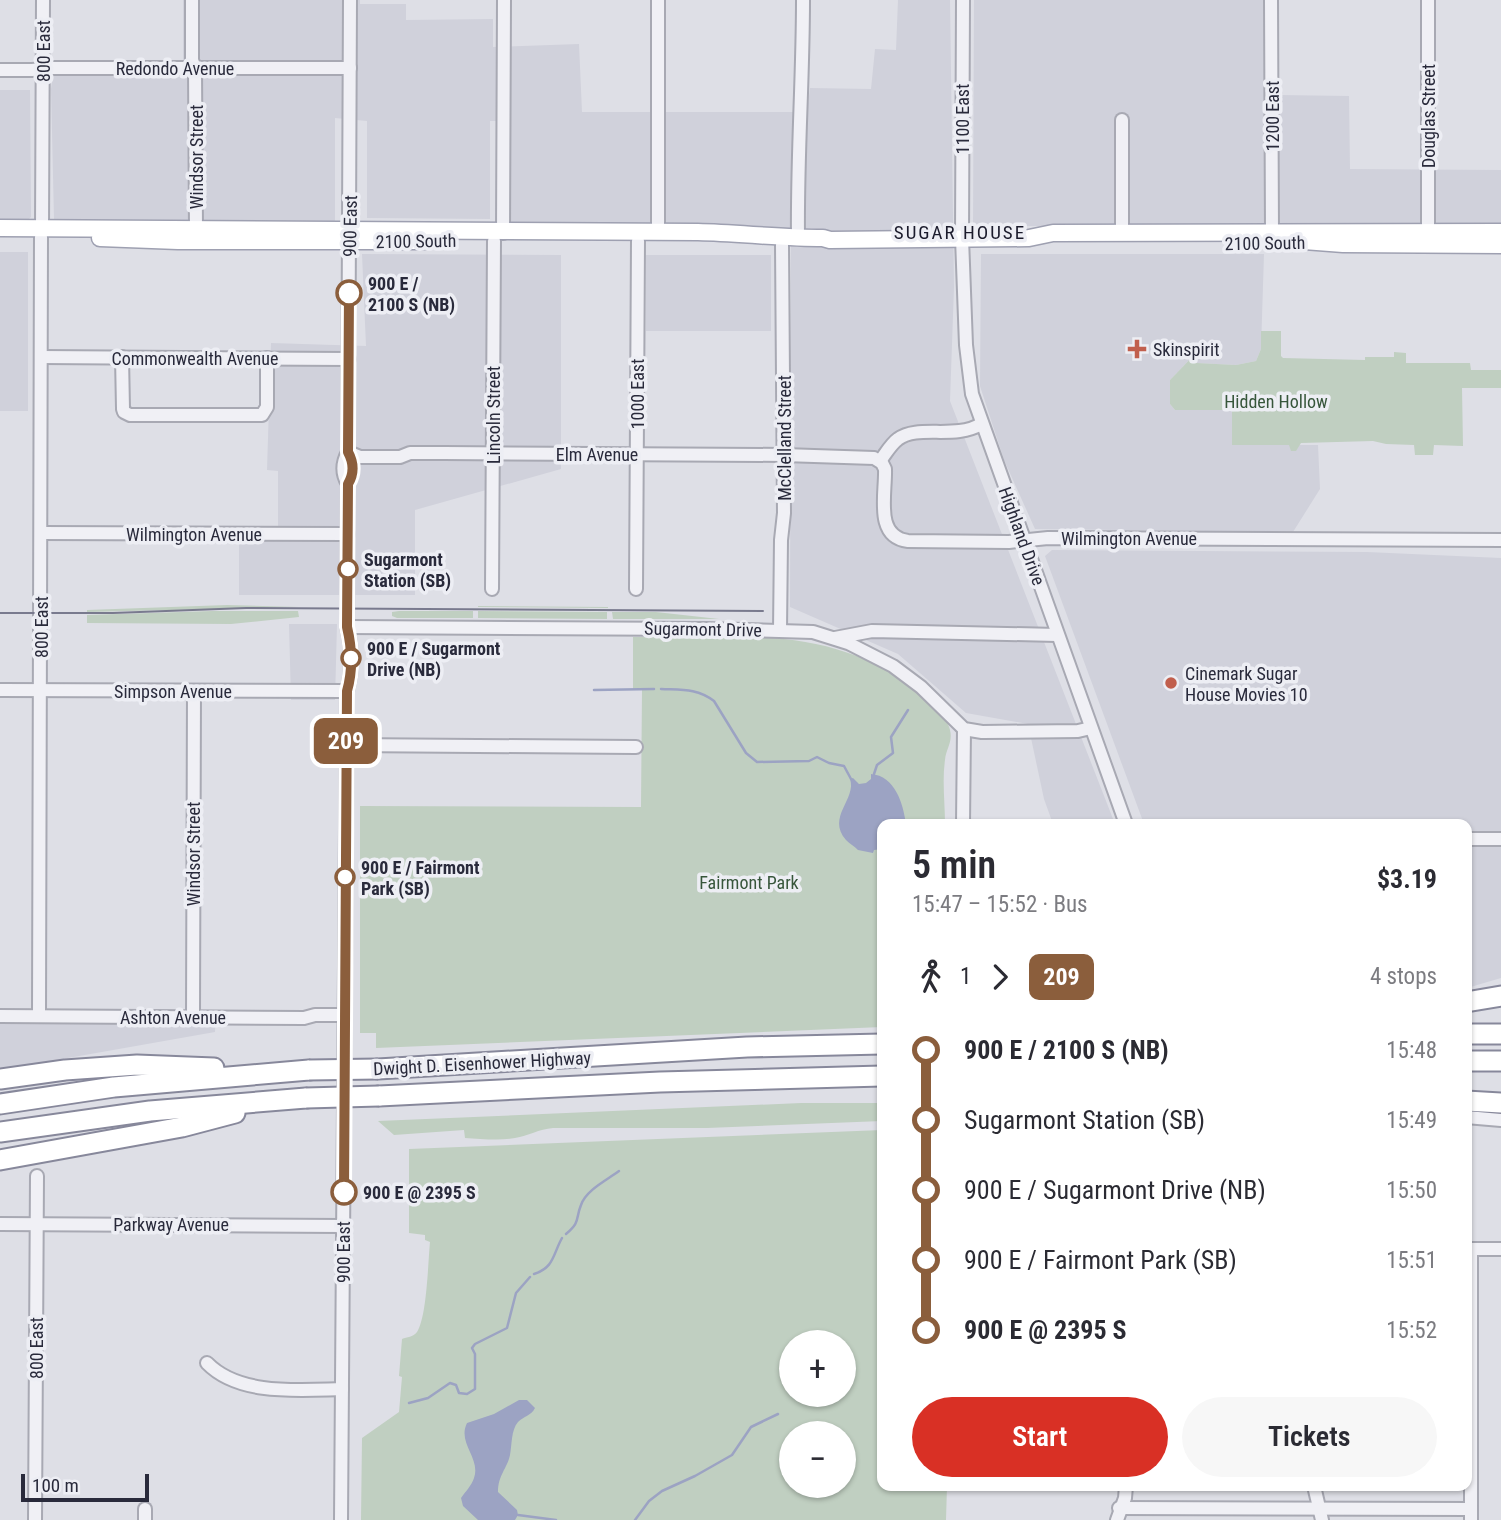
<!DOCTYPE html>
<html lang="en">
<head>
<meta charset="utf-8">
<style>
	:root { --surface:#fff; --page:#f7f7f7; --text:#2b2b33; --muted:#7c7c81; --accent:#d93025 }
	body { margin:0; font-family:"Roboto Condensed",sans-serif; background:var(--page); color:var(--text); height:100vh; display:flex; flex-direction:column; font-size:26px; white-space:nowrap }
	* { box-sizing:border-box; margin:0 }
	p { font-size:23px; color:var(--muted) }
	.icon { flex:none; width:38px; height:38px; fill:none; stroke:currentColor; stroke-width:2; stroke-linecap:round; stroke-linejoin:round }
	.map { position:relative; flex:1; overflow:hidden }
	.panel { position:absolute; left:877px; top:819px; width:595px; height:672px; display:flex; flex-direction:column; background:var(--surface); border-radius:14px; box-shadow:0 2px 5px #0004 }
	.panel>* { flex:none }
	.badge { padding:0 14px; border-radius:10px; font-size:24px; line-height:46px }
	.tools { position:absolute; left:779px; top:1330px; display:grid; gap:14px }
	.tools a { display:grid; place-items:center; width:77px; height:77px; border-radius:50%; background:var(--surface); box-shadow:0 2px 5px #0004; font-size:35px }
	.scale { position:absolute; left:21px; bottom:18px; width:128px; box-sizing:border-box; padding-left:7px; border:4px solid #292a3b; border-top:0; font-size:19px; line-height:24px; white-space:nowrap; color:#292a3b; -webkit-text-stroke:5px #edeef4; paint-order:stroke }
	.map>.badge { position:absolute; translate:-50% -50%; box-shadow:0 0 0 4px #fff }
	.legs { display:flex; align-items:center; gap:10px; height:77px; padding:0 35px; font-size:23px }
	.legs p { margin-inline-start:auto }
	.headline { display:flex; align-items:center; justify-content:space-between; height:119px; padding:0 35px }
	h1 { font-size:38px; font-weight:600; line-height:52px }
	.action { display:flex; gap:14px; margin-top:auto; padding:14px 35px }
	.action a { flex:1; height:80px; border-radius:42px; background:var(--accent); color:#fff; font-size:28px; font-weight:600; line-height:80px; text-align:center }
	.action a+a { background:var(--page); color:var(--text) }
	ul { padding:0 35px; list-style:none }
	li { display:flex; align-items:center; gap:24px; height:70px; font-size:26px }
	li i { display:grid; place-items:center; width:10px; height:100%; margin:0 9px; background:currentColor }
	li i::after { content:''; width:18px; height:18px; margin:-9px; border:5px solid; border-radius:50%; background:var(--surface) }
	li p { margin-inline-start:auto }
	li:first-child i { background:linear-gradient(#0000 50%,currentColor 0) }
	li:last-child i { background:linear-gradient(currentColor 50%,#0000 0) }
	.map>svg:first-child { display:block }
</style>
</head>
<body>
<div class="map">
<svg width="1501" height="1520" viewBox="0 0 1501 1520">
	<rect width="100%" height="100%" fill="#dedfe6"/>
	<g fill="#d0d1db">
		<polygon points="183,0 360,0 360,4 406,4 406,20 493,19 493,47 579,44 582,112 807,112 810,88 871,89 875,49 896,50 898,0 950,0 954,287 950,401 1115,824 1053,824 1044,799 1028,724 966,713 898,654 790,607 791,230 510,231 510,121 490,121 490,219 367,218 367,121 335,118 335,221 54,219 51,89 54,66 183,64"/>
		<polygon points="974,0 1279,0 1279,95 1349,96 1350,169 1501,170 1501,225 973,226"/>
		<polygon points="0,90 30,90 31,217 28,220 0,219"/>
		<rect x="0" y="252" width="28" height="159"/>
		<polygon points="362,254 561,255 561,469 415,510 415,595 239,595 239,527 278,526 278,471 267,470 271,343 366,346"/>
		<polygon points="981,254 1264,254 1261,349 1256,361 1236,365 1197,363 1196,353 1170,380 1170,404 1175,410 1232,409 1233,445 1318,445 1320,489 1293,532 1035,529 1004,460 980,386"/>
		<rect x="646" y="255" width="125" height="76"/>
		<polygon points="1052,550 1367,552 1501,558 1501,978 1467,988 1466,824 1144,824 1045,556"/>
		<polygon points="289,624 337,624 335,700 291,700"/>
		<polygon points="0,1009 216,1010 215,1032 0,1070"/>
	</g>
	<g fill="#c0cfc1" fill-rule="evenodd">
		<polygon points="1261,331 1281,331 1281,356 1283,358 1365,360 1365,357 1394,357 1394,352 1406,353 1406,363 1470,363 1471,370 1501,370 1501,388 1462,388 1463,446 1434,445 1433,455 1415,455 1414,445 1386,444 1373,441 1301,443 1296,451 1291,451 1289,445 1232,445 1232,410 1175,410 1170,404 1170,380 1197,352 1197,363 1236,365 1256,361 1261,349"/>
		<polygon points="227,605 299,607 87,612 87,610"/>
		<polygon points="478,606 608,607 608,608 478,607"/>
		<polygon points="212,611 298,611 299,617 231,624 87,623 87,615"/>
		<polygon points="399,611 473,611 473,618 397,618 392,616 392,612"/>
		<polygon points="478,611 607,612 607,619 478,618"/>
		<polygon points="612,612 656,612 719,619 613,619"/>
		<path d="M 633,637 C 734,638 843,622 922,698 C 930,706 948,718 950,730 C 953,742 946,749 945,760 C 942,781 945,803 945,824 L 882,824 L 882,1027 L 376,1048 L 376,1033 L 360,1033 L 360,806 L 641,807 L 642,689 L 633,689 Z"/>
		<path d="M 801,1103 L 882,1103 L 882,1121 L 707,1128 L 553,1128 C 539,1129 528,1136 515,1138 C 500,1141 481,1139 465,1138 L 464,1130 L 394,1135 L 378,1121 Z"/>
		<path d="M 882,1130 L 882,1486 L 947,1486 L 946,1520 L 361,1520 L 362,1438 L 399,1412 L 402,1377 L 399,1376 L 402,1339 C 407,1337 413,1337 417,1332 C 427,1317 428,1262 430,1242 L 425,1240 L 425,1235 L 409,1233 L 409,1149 ZM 791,1342 L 844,1342 L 844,1395 L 791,1395 ZM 791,1433 L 844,1433 L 844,1486 L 791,1486 Z"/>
	</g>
	<g fill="#9ca3c3">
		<path d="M 871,774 C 895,776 903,803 906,824 L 882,824 L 882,849 L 874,850 L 873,853 L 858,850 C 854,846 850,844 846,840 C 826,817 857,799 850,779 L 853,778 L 859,784 L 866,783 L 871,779 Z"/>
		<path d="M 519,1400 L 527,1400 L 535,1408 C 531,1416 524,1416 518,1422 C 511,1430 512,1445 510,1455 C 507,1469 498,1475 498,1492 L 517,1510 L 518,1515 L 515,1520 L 478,1520 L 463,1506 L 461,1498 C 465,1492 472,1485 474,1478 C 481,1458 457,1443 467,1423 L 494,1414 Z"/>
	</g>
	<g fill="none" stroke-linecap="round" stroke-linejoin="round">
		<g stroke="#9ca3c3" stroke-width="2.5">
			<path d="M 661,689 C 681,690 697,688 714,701 L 746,753 L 757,762 L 809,761 L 817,757 L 829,763 L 844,766 L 851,779"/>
			<polyline points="594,690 654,689"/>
			<polyline points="874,774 877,765 893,753 891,737 908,710"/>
			<path d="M 566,1234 C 581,1221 575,1220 581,1205 C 586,1190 607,1180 619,1171"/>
			<path d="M 534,1274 C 554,1268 553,1254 562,1238"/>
			<polyline points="409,1403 428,1398 450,1383 456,1385 459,1393 467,1394 475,1389 475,1354 472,1348 475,1344 507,1328 516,1293 530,1277"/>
			<polyline points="518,1515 556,1520"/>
			<polyline points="635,1520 649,1501 662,1491 695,1476 732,1455 751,1427 778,1414"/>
		</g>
		<g stroke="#a8a9b3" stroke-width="16">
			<g id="minor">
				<polyline points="192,0 192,60 195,68 196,230"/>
				<polyline points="963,0 962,238 966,345 972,394 1126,824"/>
				<polyline points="1271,0 1272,233"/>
				<polyline points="0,70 32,70 53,68 350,68"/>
				<polyline points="42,228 43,0"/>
				<polyline points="658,232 658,0"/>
				<polyline points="1428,232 1428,0"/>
				<polyline points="503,233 504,0"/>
				<polyline points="1122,233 1122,120"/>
				<path d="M 798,237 C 797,158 803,79 803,0"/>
				<polyline points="41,357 349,359"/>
				<polyline points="122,357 123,409 124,412 130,415 262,415 267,407 267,358"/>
				<path d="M 348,452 L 360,457 L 400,457 L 410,453 L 444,453 L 784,455 L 874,458 L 882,463 L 885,469 C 886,494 874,537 908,541 L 1009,542 L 1048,538 L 1501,540"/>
				<path d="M 880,461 C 886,453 891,444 898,439 C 918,424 955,440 981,424"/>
				<polyline points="41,533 348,534"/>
				<polyline points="492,589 494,241"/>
				<polyline points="636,589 638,241"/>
				<polyline points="347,627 706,629 813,632 848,643 893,666 921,687 964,729 982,732 1078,731 1091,728"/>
				<polyline points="780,630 781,540 784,513 782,245"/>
				<polyline points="835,638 872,631 1057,635"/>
				<polyline points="0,690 347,691"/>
				<polyline points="346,745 636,747"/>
				<polyline points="963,824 964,729"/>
				<polyline points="1466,839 1501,839"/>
				<polyline points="0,1016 304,1018 315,1015 345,1015"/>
				<polyline points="39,1016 41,237"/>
				<polyline points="193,1017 194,691"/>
				<polyline points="1466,1117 1501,1120"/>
				<polyline points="0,1224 343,1226"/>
				<polyline points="1466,1249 1501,1249"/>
				<polyline points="1471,1249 1471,1520"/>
				<path d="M 207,1363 C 239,1396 299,1390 342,1389"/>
				<polyline points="1314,1486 1322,1520"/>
				<polyline points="1119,1508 1471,1509"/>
				<polyline points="35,1520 37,1176"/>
				<polyline points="145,1520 145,1509"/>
				<path d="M 341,1520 L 347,691 C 353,670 352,648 347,627 L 348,484 C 342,474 342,463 348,452 L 350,0"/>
				<polyline points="1117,1520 1125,1498 1126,1486"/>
			</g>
		</g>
		<g stroke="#9ea0b1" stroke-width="19">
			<g id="major">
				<path d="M 0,228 L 698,232 C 739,233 781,238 823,238 L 830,240 L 1029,238 L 1053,233 L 1501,232"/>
				<polyline points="100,238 178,241 424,241"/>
				<polyline points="1304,241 1343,244 1501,245"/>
			</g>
		</g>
		<g stroke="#87889b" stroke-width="23">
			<g id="highway">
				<polyline points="1466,1002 1501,996"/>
				<polyline points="1466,1034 1501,1034"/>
				<polyline points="1466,1061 1501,1061"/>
				<polyline points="378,1069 747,1047 882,1044"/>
				<polyline points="0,1079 65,1070 137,1065 214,1068"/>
				<polyline points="379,1096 660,1082 882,1076"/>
				<polyline points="1466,1101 1501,1103"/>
				<polyline points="0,1104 114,1087 309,1070"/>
				<polyline points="0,1132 150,1111 306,1098"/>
				<polyline points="0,1160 182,1127 235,1113"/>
			</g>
		</g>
		<use href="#minor" stroke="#f0f0f5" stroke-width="12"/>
		<use href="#major" stroke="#fff" stroke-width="16"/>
		<use href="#highway" stroke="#fff" stroke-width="19"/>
		<polyline stroke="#797a8e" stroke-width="2" points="0,613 113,613 246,608 763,611"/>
		<g stroke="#87889b" stroke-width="23" stroke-linecap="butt">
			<g id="highway-bridge">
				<polyline points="309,1070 378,1069"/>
				<polyline points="306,1098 379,1096"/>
			</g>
		</g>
		<use href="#highway-bridge" stroke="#fff" stroke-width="19"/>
	</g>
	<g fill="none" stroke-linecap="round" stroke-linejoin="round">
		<g stroke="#fff" stroke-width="16">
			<path id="line-1" d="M 344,1192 L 347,691 C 353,670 352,648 347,627 L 348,484 C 354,474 354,463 348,452 L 349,293"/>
		</g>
		<use href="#line-1" stroke="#8b5e3c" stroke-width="10"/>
	</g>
	<g fill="#fff" stroke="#8b5e3c" stroke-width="3.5">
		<circle cx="349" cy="293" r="12"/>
		<circle cx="348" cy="569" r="9"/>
		<circle cx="351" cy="658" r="9"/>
		<circle cx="345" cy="877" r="9"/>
		<circle cx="344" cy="1192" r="12"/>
	</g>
	<g fill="#c15f4d" stroke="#edeef4" stroke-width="2.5">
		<path d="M1133.5 338.5h7v7h7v7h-7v7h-7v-7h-7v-7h7z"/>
		<circle cx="1171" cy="683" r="7"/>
	</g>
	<g text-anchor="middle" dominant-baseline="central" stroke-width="7" stroke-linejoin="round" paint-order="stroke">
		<g font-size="18" fill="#292a3b" stroke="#edeef4">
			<text transform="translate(43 51) rotate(-90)">800 East</text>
			<text x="175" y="68">Redondo Avenue</text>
			<text transform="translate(1272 116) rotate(-90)">1200 East</text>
			<text transform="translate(1428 116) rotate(-90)">Douglas Street</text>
			<text transform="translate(962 119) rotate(-90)">1100 East</text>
			<text transform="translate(196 157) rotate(-90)">Windsor Street</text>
			<text transform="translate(350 226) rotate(-89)">900 East</text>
			<text transform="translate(416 241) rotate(-1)">2100 South</text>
			<text transform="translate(1265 243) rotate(-1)">2100 South</text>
			<text x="195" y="358">Commonwealth Avenue</text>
			<text transform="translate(637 394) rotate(-90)">1000 East</text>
			<text transform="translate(493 415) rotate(-90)">Lincoln Street</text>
			<text transform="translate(784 438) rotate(-90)">McClelland Street</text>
			<text x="597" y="454">Elm Avenue</text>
			<text x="194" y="534">Wilmington Avenue</text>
			<text transform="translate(1022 536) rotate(70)">Highland Drive</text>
			<text x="1129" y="538">Wilmington Avenue</text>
			<text transform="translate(41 627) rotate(-90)">800 East</text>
			<text transform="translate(703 629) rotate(1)">Sugarmont Drive</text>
			<text x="173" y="691">Simpson Avenue</text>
			<text transform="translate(193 854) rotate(-90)">Windsor Street</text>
			<text x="173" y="1017">Ashton Avenue</text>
			<text transform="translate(482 1063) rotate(-3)">Dwight D. Eisenhower Highway</text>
			<text x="171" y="1224">Parkway Avenue</text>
			<text transform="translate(343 1252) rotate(-90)">900 East</text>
			<text transform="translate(36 1348) rotate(-90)">800 East</text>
		</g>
		<g font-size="18" font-weight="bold" fill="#292a3b" stroke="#edeef4" text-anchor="start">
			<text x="368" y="283">900 E /<tspan x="368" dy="21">2100 S (NB)</tspan></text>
			<text x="364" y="559">Sugarmont<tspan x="364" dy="21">Station (SB)</tspan></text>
			<text x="367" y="648">900 E / Sugarmont<tspan x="367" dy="21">Drive (NB)</tspan></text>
			<text x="361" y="867">900 E / Fairmont<tspan x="361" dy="21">Park (SB)</tspan></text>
			<text x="363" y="1192">900 E @ 2395 S</text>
		</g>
		<g font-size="18" fill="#292a3b" stroke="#edeef4" text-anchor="start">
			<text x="1153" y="349">Skinspirit</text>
			<text x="1185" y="673">Cinemark Sugar<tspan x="1185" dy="21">House Movies 10</tspan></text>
		</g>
		<g font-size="18" fill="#37563b" stroke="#edeef4">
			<text x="1276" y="401">Hidden Hollow</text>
			<text x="749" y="882">Fairmont Park</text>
		</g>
		<g font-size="19" letter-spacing="2" fill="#1b1b2c" stroke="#edeef4">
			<text x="960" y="232">SUGAR HOUSE</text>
		</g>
	</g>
</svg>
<div class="tools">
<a>+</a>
<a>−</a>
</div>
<div class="scale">100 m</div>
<b class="badge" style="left:346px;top:741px;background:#8b5e3c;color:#fff">209</b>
<section class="panel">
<div class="headline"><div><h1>5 min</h1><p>15:47 – 15:52 · Bus</p></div><b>$3.19</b></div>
<div class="legs"><svg class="icon" aria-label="walk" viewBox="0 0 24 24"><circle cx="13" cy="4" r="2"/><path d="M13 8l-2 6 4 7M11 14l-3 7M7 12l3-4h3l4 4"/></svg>1<svg class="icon" aria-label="forward" viewBox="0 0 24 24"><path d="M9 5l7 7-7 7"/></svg><b class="badge" style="background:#8b5e3c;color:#fff">209</b><p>4 stops</p></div>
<ul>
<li><i style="color:#8b5e3c"></i><b>900 E / 2100 S (NB)</b><p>15:48</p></li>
<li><i style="color:#8b5e3c"></i><span>Sugarmont Station (SB)</span><p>15:49</p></li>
<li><i style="color:#8b5e3c"></i><span>900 E / Sugarmont Drive (NB)</span><p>15:50</p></li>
<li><i style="color:#8b5e3c"></i><span>900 E / Fairmont Park (SB)</span><p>15:51</p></li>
<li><i style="color:#8b5e3c"></i><b>900 E @ 2395 S</b><p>15:52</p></li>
</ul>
<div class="action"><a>Start</a><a>Tickets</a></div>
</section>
</div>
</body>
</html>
